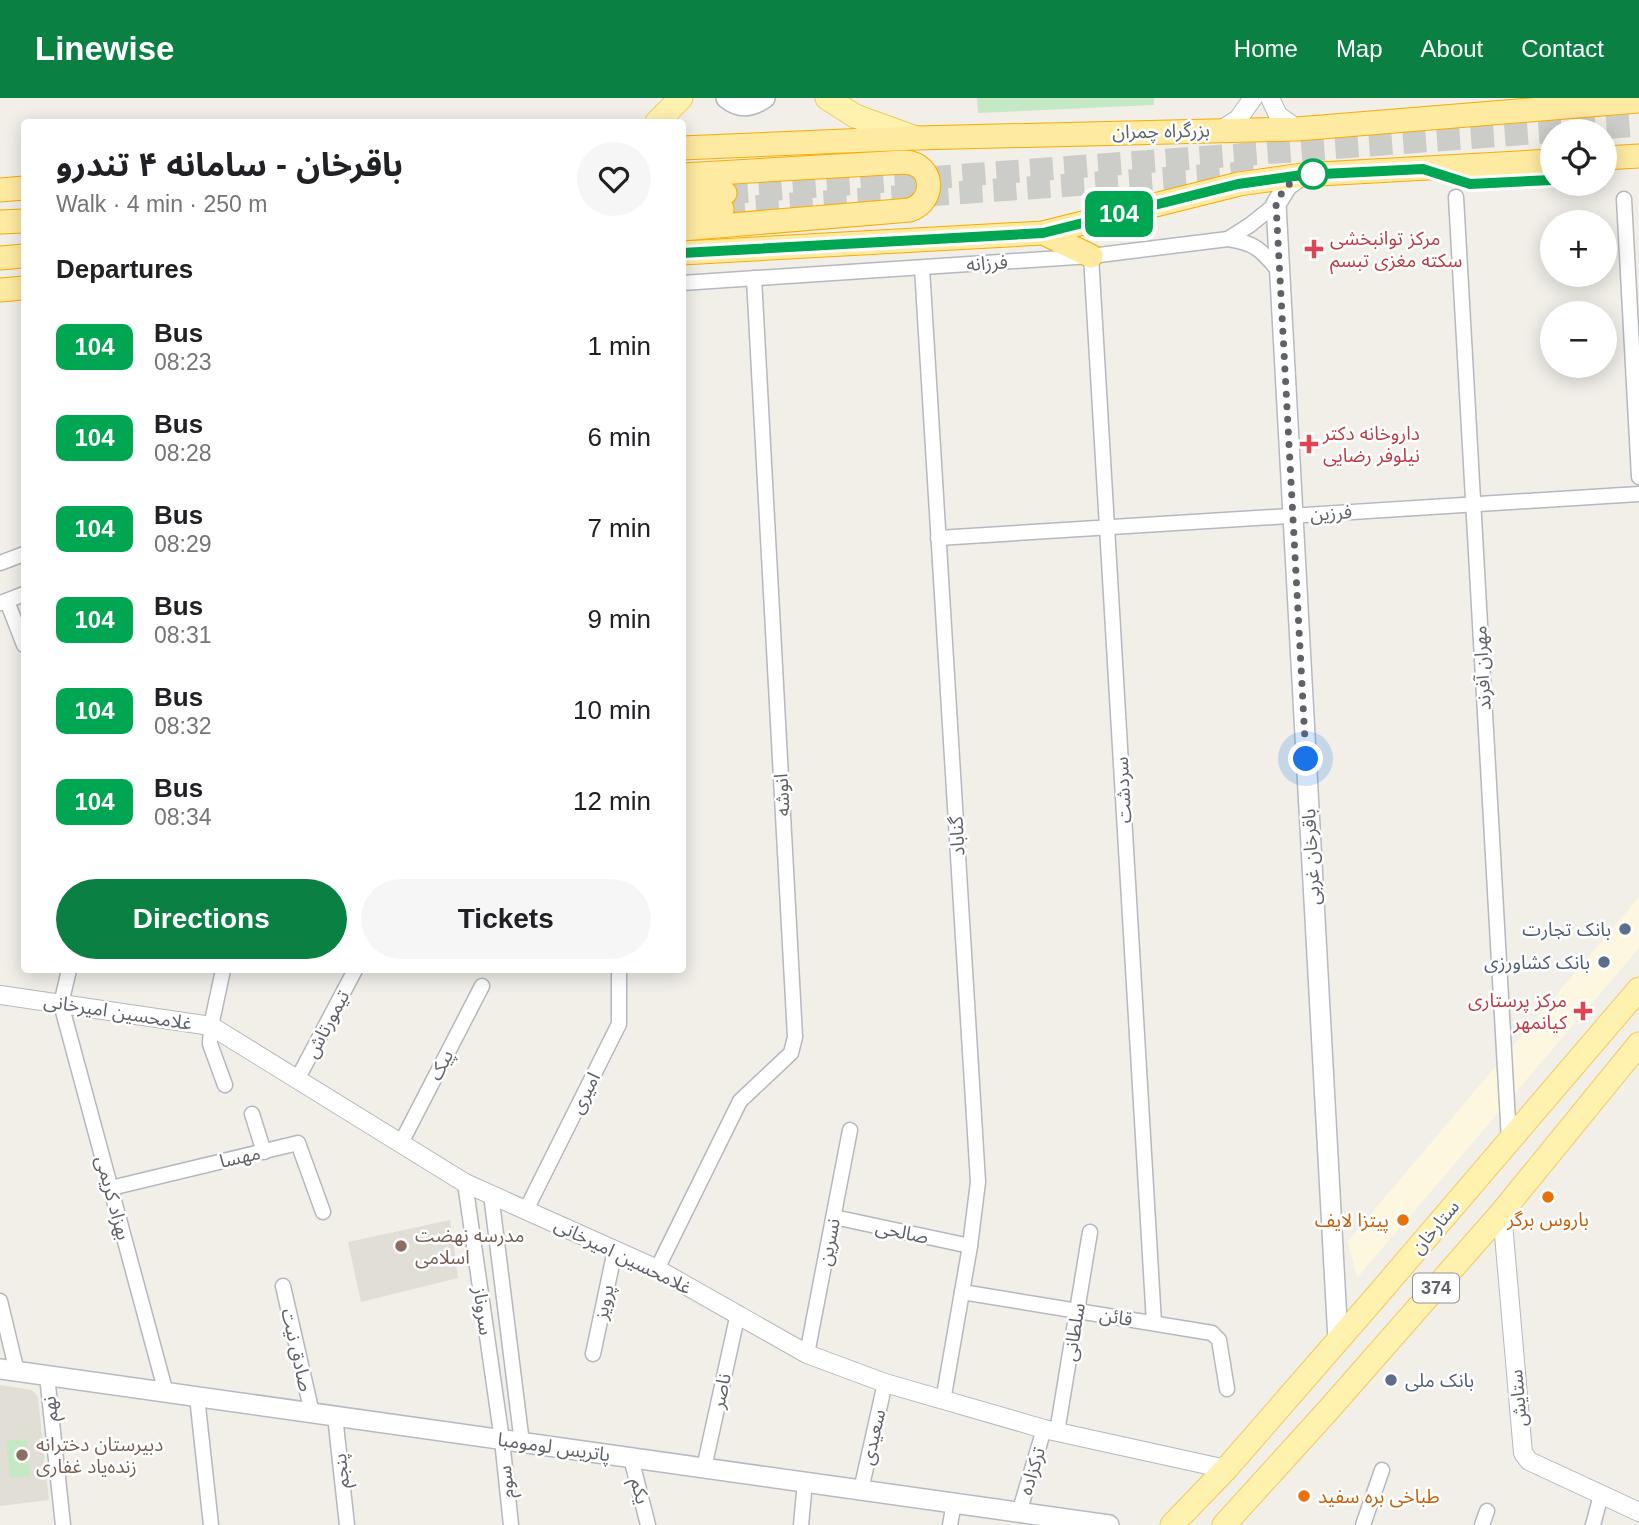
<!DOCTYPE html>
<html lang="en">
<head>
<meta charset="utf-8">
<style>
	:root { --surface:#fff; --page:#f6f6f6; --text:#202124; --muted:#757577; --accent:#0b8043 }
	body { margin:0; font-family:Arial,"Noto Sans Arabic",sans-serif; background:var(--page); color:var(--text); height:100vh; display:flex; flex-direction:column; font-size:26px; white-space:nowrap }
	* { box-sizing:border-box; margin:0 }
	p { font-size:23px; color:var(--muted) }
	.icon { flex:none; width:38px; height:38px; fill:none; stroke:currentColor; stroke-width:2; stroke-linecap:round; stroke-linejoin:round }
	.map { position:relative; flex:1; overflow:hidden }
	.details { position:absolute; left:21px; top:21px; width:665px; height:854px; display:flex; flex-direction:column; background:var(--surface); border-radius:7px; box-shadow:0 4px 18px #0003 }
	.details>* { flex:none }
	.badge { padding:0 14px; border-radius:10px; font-size:24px; line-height:46px }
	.controls { position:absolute; left:1540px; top:21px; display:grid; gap:14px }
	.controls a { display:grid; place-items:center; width:77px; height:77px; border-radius:50%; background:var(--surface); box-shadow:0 4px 18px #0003; font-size:35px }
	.you { position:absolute; width:35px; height:35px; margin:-18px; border:5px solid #fff; border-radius:50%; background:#1a73e8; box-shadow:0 0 0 10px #1a73e833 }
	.map>.badge { position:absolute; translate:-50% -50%; box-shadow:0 0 0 4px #fff }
	h2 { padding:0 35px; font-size:26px; line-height:63px }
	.round { display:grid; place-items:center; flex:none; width:74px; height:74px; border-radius:37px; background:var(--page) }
	.headline { display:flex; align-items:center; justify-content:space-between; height:119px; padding:0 35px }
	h1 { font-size:33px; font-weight:700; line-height:52px }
	.button { display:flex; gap:14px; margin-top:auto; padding:14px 35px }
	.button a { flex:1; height:80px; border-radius:42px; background:var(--accent); color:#fff; font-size:28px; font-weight:700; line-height:80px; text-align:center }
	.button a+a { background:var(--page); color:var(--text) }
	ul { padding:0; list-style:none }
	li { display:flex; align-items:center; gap:21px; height:91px; padding:0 35px }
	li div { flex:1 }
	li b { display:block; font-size:26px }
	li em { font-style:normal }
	li .badge { min-width:77px; font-weight:700; text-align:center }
	header { display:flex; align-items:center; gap:42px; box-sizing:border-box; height:98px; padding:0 35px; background:var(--accent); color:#fff }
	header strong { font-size:33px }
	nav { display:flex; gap:38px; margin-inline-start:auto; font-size:24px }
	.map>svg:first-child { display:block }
</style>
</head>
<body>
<header>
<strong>Linewise</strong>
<nav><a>Home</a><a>Map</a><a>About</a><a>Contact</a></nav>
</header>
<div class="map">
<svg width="1639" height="1427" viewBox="0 0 1639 1427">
	<rect width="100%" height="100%" fill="#f1efe8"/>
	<polygon fill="#fef7e0" points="1639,799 1639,850 1357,1180 1348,1143"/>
	<g fill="#e1ded6">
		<polygon points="450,1122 458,1180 361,1204 348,1144"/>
		<polygon points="0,1287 32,1292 38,1299 49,1402 0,1408"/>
	</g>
	<polygon fill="#fce8e6" points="1287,0 1363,0 1287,5"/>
	<g fill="#c5e8c5">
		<polygon points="977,0 1154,0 1154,7 978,15"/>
		<polygon points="26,1341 30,1378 10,1380 6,1343"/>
	</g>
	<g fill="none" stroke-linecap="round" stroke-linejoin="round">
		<g stroke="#ccccc8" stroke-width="23" stroke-dasharray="23 11" stroke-linecap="butt">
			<polyline points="725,95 1639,27"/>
			<polyline points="722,111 1260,74"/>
		</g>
		<g stroke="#b5b8bc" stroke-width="17">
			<g id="minor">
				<polyline points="1456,99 1509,1042"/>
				<polyline points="1624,101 1639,379"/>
				<polyline points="1228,141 1250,127 1276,106"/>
				<polyline points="1091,158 1154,1225"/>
				<polyline points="922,170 978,1084 970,1148 943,1303"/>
				<path d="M 682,185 L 1091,158 L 1228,141 C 1256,145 1261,152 1279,173"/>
				<polyline points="938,440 1639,396"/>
				<polyline points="0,465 24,456"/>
				<polyline points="7,503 24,547"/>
				<polyline points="1,505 24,496"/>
				<polyline points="69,872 61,906 166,1295"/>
				<polyline points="223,872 211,928 210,946 225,987"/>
				<polyline points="298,980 355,872"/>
				<polyline points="252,1016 264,1054"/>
				<polyline points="401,1045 482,888"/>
				<polyline points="465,1085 502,1342 511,1427"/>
				<polyline points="111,1090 298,1045 323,1114"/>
				<polyline points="491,1096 522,1345"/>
				<polyline points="526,1112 619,926 619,872"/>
				<polyline points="834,1119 970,1148"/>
				<polyline points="657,1171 740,1003 791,955 795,939 754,180"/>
				<polyline points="283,1188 312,1315"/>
				<polyline points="962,1194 1212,1235 1219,1242 1227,1291"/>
				<polyline points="0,1203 17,1274"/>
				<polyline points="593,1256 615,1152"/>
				<polyline points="807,1256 850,1032"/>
				<polyline points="47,1278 63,1427"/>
				<polyline points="197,1299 211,1427"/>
				<polyline points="335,1318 347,1427"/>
				<polyline points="1057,1334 1090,1134"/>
				<polyline points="631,1360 648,1427"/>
				<polyline points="704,1370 738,1215"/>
				<polyline points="861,1392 885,1285"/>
				<polyline points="1019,1415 1044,1331"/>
				<polyline points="801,1427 805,1384"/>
				<polyline points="950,1427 954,1405"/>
				<polyline points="1363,1427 1382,1372"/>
				<polyline points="1482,1427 1487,1413"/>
				<polyline points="1593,1427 1601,1397"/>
			</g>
		</g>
		<g stroke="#b5b8bc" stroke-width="20">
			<g id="tertiary">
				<polyline points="1270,0 1278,17 1297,31"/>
				<polyline points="1221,32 1238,21 1253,0"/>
				<polyline points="0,897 211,928 465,1085 657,1171 807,1256 885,1285 1044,1331 1226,1371"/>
				<polyline points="1502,1114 1523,1355 1529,1363 1639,1414"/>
			</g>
		</g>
		<g stroke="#b6babf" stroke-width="22">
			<g id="secondary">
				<path d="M 726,0 C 739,11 752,9 765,0"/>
				<polyline points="1302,77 1287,88 1276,106 1338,1242"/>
				<polyline points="0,1271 1109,1427"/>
			</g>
		</g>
		<g stroke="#f2c960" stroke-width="25">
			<g id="primary">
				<polyline points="827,0 855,18 916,40"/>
				<polyline points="657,24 681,0"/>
				<polyline points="1172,1427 1226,1371 1374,1201 1639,891"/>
				<polyline points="1224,1427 1331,1309 1502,1114 1639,946"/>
			</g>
		</g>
		<g stroke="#f9ab00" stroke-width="25">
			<g id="trunk">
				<polyline points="682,50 916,40 1297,31 1639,3"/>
				<polyline points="1605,60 1639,58"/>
				<path d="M 682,77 L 905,64 C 934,66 937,102 910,112 L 682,131"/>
				<polyline points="0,92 24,90"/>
				<polyline points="682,97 725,95"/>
				<polyline points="682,114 722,111"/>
				<polyline points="0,124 24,123"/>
				<polyline points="1043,135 1091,158"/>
				<polyline points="682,155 1043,135 1239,86 1302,77 1552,63"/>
				<polyline points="0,160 24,158"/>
				<polyline points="0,192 24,190"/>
			</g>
		</g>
		<use href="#minor" stroke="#fff" stroke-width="14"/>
		<use href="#tertiary" stroke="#fff" stroke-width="18"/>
		<use href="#secondary" stroke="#fff" stroke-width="19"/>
		<use href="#primary" stroke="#fff2af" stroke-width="23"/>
		<use href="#trunk" stroke="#feeaa1" stroke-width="23"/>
	</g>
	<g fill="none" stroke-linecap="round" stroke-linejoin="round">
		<g stroke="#fff" stroke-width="16">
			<polyline id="line" points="682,155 1043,135 1238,86 1302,77 1423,71 1470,86 1552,82"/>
		</g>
		<use href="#line" stroke="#00a651" stroke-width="10"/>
		<path stroke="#5f6368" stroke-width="7" stroke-dasharray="0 12.6" d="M 1306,661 L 1276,106 C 1283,90 1295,77 1313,76"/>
	</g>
	<circle fill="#fff" stroke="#00a651" stroke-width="3.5" cx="1313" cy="76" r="14"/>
	<g fill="#e0444e" stroke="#fff" stroke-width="2.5">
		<path d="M1310.5 140.5h7v7h7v7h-7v7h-7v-7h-7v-7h7z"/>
		<path d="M1305.5 335.5h7v7h7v7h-7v7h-7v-7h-7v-7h7z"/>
		<path d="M1579.5 902.5h7v7h7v7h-7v7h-7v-7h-7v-7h7z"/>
	</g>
	<g fill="#5c6f8a" stroke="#fff" stroke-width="2.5">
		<circle cx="1625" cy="831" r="7"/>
		<circle cx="1604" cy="864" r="7"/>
		<circle cx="1391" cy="1282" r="7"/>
	</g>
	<g fill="#e8710a" stroke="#fff" stroke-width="2.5">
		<circle cx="1548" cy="1099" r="7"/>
		<circle cx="1403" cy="1122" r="7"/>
		<circle cx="1304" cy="1398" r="7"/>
	</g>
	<g fill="#8d6e63" stroke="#fff" stroke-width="2.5">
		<circle cx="401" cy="1148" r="7"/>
		<circle cx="22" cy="1357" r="7"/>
	</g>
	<g text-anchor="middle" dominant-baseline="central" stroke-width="5" stroke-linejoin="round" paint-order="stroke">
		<rect fill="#fff" stroke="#8f9295" stroke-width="2" x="1413" y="1175.5" width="46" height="29" rx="5"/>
		<g font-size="18" font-weight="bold" fill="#5f6368">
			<text x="1436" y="1190">374</text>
		</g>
		<g font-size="19" fill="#5f6368" stroke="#fff">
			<text transform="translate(1161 33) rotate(-1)">بزرگراه چمران</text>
			<text transform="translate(987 165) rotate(-4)">فرزانه</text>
			<text transform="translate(1331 415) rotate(-4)">فرزین</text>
			<text transform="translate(1482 570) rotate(-93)">مهران آفرند</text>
			<text transform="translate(1123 692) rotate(-93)">سردشت</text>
			<text transform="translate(782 697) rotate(-93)">انوشه</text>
			<text transform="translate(957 738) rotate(-93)">گناباد</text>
			<text transform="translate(1311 759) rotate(-93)">باقرخان غربی</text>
			<text transform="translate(118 914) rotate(9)">غلامحسین امیرخانی</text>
			<text transform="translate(327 926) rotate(-62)">تیمورتاش</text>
			<text transform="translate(441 967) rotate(-63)">پیک</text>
			<text transform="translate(585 995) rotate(-63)">امیری</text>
			<text transform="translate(240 1059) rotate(-13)">مهسا</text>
			<text transform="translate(113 1100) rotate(75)">بهزاد کریمی</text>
			<text transform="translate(1435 1129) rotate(-50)">ستارخان</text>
			<text transform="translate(902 1134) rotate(12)">صالحی</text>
			<text transform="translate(829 1144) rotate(-79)">نسرین</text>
			<text transform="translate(623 1158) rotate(26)">غلامحسین امیرخانی</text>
			<text transform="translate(604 1204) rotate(-78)">پرویز</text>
			<text transform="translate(483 1213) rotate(82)">سروناز</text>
			<text transform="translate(1116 1219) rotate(9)">قائن</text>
			<text transform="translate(1074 1234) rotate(-81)">سلطانی</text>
			<text transform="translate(297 1252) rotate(77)">صادق نیت</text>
			<text transform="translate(721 1293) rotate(-78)">ناصر</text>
			<text transform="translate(1518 1300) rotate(-95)">ستایش</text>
			<text transform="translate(50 1311) rotate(-96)">نهم</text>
			<text transform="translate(873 1339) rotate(-77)">سعیدی</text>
			<text transform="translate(554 1349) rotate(8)">پاتریس لومومبا</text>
			<text transform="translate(341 1373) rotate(-96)">پنجم</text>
			<text transform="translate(1032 1373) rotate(-73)">ترکزاده</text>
			<text transform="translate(506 1384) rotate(-96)">سوم</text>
			<text transform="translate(640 1393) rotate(76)">یکم</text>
		</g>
		<g font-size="19" fill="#be3a42" stroke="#fff" text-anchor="start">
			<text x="1330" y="140">مرکز توانبخشی<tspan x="1330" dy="22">سکته مغزی تبسم</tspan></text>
			<text x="1323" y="335">داروخانه دکتر<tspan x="1323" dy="22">نیلوفر رضایی</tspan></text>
			<text x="1567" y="902" text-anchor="end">مرکز پرستاری<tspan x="1567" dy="22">کیانمهر</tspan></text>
		</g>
		<g font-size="19" fill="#4e5e75" stroke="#fff" text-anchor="end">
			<text x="1611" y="831">بانک تجارت</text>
			<text x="1590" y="864">بانک کشاورزی</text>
			<text x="1405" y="1282" text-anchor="start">بانک ملی</text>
		</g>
		<g font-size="19" fill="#c56008" stroke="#fff">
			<text x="1548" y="1121">باروس برگر</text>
			<text x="1389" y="1122" text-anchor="end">پیتزا لایف</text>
			<text x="1318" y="1398" text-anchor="start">طباخی بره سفید</text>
		</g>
		<g font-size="19" fill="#785e54" stroke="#fff" text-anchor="start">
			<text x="415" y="1137">مدرسه نهضت<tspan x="415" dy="22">اسلامی</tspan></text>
			<text x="36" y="1346">دبیرستان دخترانه<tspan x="36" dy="22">زنده‌یاد غفاری</tspan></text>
		</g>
	</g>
</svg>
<div class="controls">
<a><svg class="icon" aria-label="locate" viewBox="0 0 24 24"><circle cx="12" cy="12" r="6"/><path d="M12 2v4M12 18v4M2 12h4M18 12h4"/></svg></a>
<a>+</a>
<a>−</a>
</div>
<div class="you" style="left:1306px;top:661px"></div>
<b class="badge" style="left:1119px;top:116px;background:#00a651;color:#fff">104</b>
<section class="details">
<div class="headline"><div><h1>باقرخان - سامانه ۴ تندرو</h1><p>Walk · 4 min · 250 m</p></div><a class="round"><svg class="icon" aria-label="heart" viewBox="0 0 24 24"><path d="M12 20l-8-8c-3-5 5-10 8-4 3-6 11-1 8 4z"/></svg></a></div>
<h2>Departures</h2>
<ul>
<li><span class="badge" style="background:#00a651;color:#fff">104</span><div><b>Bus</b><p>08:23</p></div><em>1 min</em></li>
<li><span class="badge" style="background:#00a651;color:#fff">104</span><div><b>Bus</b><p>08:28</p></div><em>6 min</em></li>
<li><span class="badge" style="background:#00a651;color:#fff">104</span><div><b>Bus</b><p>08:29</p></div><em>7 min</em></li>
<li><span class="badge" style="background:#00a651;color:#fff">104</span><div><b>Bus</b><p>08:31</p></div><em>9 min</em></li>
<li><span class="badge" style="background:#00a651;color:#fff">104</span><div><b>Bus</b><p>08:32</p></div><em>10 min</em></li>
<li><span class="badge" style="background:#00a651;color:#fff">104</span><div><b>Bus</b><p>08:34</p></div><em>12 min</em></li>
</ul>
<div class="button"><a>Directions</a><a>Tickets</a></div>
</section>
</div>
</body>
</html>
